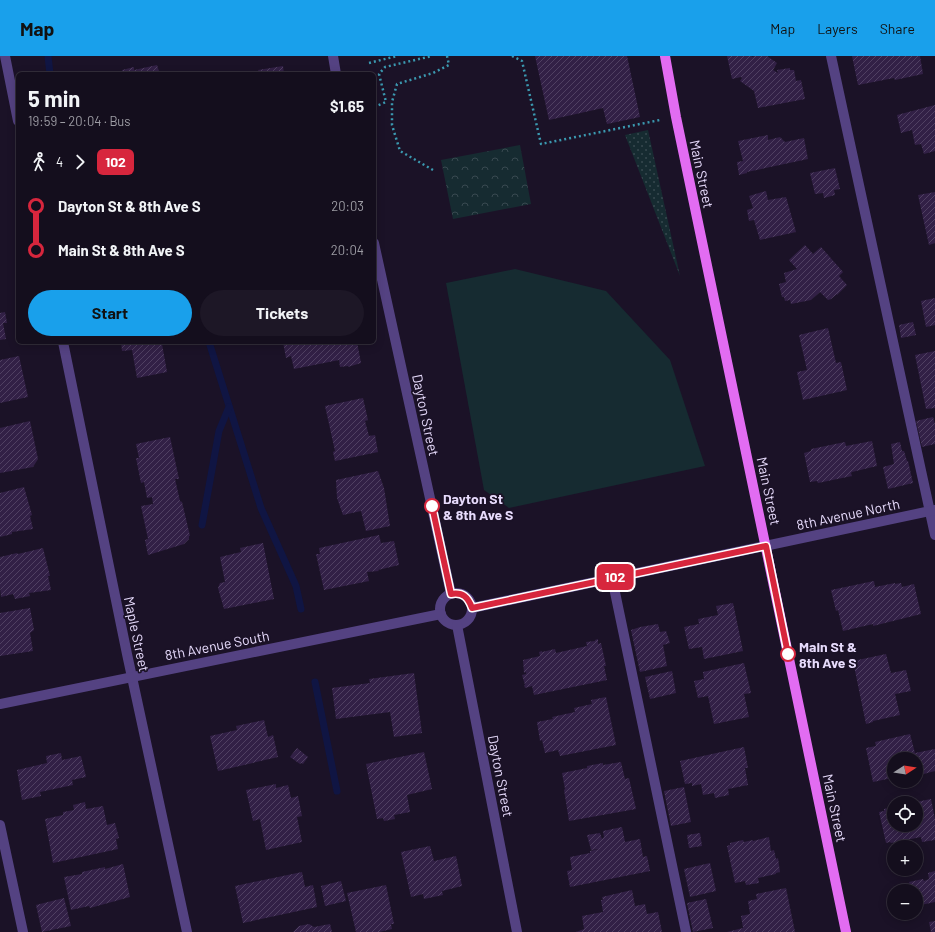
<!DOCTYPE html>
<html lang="en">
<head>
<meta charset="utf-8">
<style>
	:root { --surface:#140e1d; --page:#1d1726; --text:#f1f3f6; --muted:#9d9ca4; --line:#332e3b; --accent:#19a0eb }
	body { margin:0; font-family:Barlow,sans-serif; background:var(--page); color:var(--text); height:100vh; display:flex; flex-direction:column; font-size:15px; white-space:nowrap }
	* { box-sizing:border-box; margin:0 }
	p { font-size:13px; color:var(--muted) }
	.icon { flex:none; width:22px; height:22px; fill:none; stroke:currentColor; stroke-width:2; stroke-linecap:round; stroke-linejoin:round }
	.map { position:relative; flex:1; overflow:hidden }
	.side { position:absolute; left:16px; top:16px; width:360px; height:272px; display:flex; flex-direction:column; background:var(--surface); border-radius:6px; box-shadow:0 2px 10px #0003,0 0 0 1px var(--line) }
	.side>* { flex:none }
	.badge { padding:0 8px; border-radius:6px; font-size:14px; line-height:26px }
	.needle { width:26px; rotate:78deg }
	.controls { position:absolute; left:887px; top:696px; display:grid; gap:8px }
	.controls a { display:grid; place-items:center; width:36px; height:36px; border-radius:50%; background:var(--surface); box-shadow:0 2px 10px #0003,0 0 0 1px var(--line); font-size:20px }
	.map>.badge { position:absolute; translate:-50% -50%; box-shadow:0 0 0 2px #fff }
	.legs { display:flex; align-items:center; gap:6px; height:44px; padding:0 12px; font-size:13px }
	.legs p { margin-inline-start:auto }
	.head { display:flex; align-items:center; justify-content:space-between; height:68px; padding:0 12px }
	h1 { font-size:22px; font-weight:700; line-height:30px }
	.primary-button { display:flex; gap:8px; margin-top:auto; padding:8px 12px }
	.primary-button a { flex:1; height:46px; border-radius:24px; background:var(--accent); color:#111; font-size:16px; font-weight:700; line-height:46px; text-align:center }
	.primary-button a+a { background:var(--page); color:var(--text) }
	ul { padding:0 12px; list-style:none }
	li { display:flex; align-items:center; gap:14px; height:44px; font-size:15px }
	li i { display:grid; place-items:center; width:6px; height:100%; margin:0 5px; background:currentColor }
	li i::after { content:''; width:10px; height:10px; margin:-5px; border:3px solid; border-radius:50%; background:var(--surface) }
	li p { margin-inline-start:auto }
	li:first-child i { background:linear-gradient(#0000 50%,currentColor 0) }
	li:last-child i { background:linear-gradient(currentColor 50%,#0000 0) }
	header { display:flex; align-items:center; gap:24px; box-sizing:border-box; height:56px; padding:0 20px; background:var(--accent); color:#111 }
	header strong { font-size:19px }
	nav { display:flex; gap:22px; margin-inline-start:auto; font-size:14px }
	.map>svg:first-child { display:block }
</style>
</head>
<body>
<header>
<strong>Map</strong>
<nav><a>Map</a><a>Layers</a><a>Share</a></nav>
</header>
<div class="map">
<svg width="935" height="876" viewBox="0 0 935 876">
	<defs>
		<pattern id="forest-crowns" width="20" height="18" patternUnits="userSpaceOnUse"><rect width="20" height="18" fill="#162b31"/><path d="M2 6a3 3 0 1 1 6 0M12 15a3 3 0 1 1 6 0" fill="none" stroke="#384950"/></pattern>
		<pattern id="garden-dots" width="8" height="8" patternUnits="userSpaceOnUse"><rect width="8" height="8" fill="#162b31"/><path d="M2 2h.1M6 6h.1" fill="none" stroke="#384950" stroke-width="1.8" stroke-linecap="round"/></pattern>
		<pattern id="building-hatch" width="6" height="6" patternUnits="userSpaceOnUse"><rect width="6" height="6" fill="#322046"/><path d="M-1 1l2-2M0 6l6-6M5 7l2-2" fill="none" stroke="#504062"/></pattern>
	</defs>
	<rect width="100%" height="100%" fill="#1b1227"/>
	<polygon fill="url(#forest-crowns)" points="520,89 531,148 453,163 441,104"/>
	<polygon fill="url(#garden-dots)" points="648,74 680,220 625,79"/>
	<polygon fill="#162b31" points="515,213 606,235 670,304 705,410 509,452 484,434 446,227"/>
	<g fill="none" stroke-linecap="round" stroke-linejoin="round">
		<g stroke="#101543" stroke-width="7">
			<polyline points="48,0 50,18"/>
			<polyline points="209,286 261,452 296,530 301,553"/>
			<polyline points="202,469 219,375 229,351"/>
			<polyline points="315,626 337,735"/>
		</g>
	</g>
	<g fill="url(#building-hatch)">
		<polygon points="535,0 627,0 640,61 607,68 603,52 549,64"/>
		<polygon points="727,0 751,0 753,1 754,0 767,0 777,7 773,14 778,17 777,14 790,12 790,14 794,14 796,25 801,24 805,43 758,52 754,35 740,25 742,22 741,21 732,23"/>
		<polygon points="852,0 920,0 923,18 895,24 894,22 858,29"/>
		<polygon points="157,9 159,15 161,15 161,18 123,18 122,14 134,11 134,14"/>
		<polygon points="283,10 284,18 253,18 259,16 258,14"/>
		<polygon points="935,49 935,95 924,98 921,88 915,89 912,74 901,77 897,59"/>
		<polygon points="768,79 768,84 780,81 785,86 804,82 808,103 747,116 747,117 739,119 737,106 743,105 738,85"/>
		<polygon points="835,112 840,133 834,134 835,139 824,142 823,137 815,138 810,117"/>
		<polygon points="766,135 768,144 786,141 796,176 760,184 754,164 749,165 747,154 753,152 749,140"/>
		<polygon points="935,136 935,187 929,189 918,139"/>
		<polygon points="805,189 813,198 821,191 843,216 839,220 847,229 837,239 837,238 831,243 828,244 820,236 811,244 791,248 790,244 785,245 784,241 782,241 779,228 786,226 784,217 797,213 789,204"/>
		<polygon points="935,242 935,269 926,271 921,245"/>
		<polygon points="5,256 7,267 3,267 6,283 0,284 0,257"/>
		<polygon points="913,266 916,279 901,282 899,269"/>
		<polygon points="828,272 836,307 841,306 847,334 803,344 797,316 807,314 799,279"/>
		<polygon points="121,286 169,286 162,288 167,316 137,322 132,294 122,295"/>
		<polygon points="283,286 357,286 361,307 348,311 348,310 340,311 339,304 294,313 291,300 286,302"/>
		<polygon points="935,295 935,352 926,353 915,299"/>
		<polygon points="19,300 28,341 0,347 0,304"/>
		<polygon points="363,342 368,364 365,365 369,380 375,379 378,396 335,405 333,396 335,395 325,350"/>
		<polygon points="933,361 935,368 935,388 922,391 916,365"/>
		<polygon points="30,365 38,403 33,411 0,417 0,372"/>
		<polygon points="170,381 179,423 175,423 180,445 182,446 190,480 189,480 189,483 184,488 148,499 145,484 148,483 141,450 153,448 152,441 147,442 144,426 141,427 136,402 139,402 136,388"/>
		<polygon points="872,385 877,410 852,416 851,417 852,420 818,427 817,425 810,426 804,397 811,395 811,393 845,386 846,390"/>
		<polygon points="900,386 902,395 904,395 907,405 908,405 913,427 888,433 883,411 894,408 891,388"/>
		<polygon points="378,415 384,432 390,470 366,475 361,455 343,459 337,442 336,424"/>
		<polygon points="24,431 32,459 30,460 33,473 12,476 12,478 0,481 0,437"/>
		<polygon points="379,479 381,487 394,485 399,509 378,514 379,515 367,516 369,525 324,534 316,498 320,498 319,492"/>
		<polygon points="263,487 274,543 224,553 218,532 220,527 225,526 220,501 241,496 240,492"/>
		<polygon points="43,492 50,520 48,520 51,534 29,537 30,540 15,543 13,538 1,541 0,531 0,501 17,497 18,498"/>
		<polygon points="874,525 875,531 895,527 895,528 901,527 902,531 914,528 921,558 873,570 873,568 843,575 838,554 836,555 831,534"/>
		<polygon points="733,547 743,595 704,603 702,591 689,593 684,571 699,568 698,563 718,559 716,550"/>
		<polygon points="30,552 34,574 30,577 33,595 0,600 0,557"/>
		<polygon points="658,568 660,576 666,575 670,587 663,589 667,610 640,616 631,574 640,571"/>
		<polygon points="598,583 598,588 601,587 606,610 604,610 607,624 534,639 532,630 525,632 524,629 525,629 522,619 526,618 526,616 524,617 523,604 540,600 539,596 542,595 542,596 555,593 556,597 587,590 586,586 595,585 595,584"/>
		<polygon points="886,598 891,617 906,614 911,635 895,638 900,659 873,665 873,666 866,668 853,605"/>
		<polygon points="744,607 751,637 744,638 749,661 714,668 708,640 698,642 694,625 704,623 703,616"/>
		<polygon points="672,615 676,637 650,643 645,621"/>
		<polygon points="414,617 422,677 394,681 390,656 336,663 332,632 370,627 369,623"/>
		<polygon points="606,641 616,689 560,700 558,694 545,697 542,684 540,685 537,666 553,663 552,661 575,656 574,652 592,648 591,644"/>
		<polygon points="264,664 268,681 273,679 278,701 218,715 210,680 237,674 236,670"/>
		<polygon points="910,678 915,697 935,693 935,715 916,720 916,703 894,703 894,724 892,725 892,722 873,726 866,692 876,690 875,686"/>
		<polygon points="744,691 748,712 745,712 748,729 728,733 729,739 715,742 714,737 703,739 701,728 692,730 692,727 685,728 680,705"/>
		<polygon points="297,692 308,701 303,708 301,707 300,708 290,701"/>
		<polygon points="424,696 432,733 407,739 410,756 394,759 395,763 384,765 383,762 377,763 366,708"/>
		<polygon points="61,697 62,704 81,700 86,721 72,724 73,729 40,736 41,740 22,744 17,714 47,707 46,700"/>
		<polygon points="621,706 625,723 629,722 636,753 569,765 564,734 565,733 562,717 587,712 587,710 603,707 603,709"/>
		<polygon points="276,728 276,732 288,729 291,742 298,740 302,760 297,761 302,786 266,794 260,763 253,765 246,734"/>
		<polygon points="684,731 691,766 671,770 664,735"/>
		<polygon points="931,743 935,763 935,784 922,786 921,781 891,787 890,786 886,787 879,756 884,755 884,753 894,751 894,769 916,769 916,746"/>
		<polygon points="85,746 86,753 103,750 107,769 115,767 119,782 116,783 118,793 53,807 45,763 63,759 63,756 74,754 73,749"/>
		<polygon points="622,771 625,786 640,783 643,801 647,800 650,815 570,831 567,815 572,814 570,801 590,797 590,795 599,793 591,794 587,779 600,777 602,783 604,781 603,775"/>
		<polygon points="700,777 702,790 689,792 687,779"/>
		<polygon points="769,781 771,795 774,794 776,803 778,802 780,816 776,817 776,818 758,822 759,827 746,829 745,825 735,827 727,790 730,789 730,787 743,784 744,786 753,784 753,785"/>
		<polygon points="430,790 434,805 456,800 462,830 442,835 443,839 424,843 423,838 411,841 401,796"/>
		<polygon points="710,807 716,835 690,841 684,813"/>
		<polygon points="123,808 130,841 90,852 89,850 71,854 64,821 82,818 82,816 105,811 105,813"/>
		<polygon points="935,815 935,846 916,850 916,835 911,835 909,826 923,823 924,825 929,823 928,817"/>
		<polygon points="302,816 305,831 313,829 317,851 243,867 235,830"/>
		<polygon points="341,825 346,845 325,850 321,830"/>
		<polygon points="386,829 394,868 391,868 392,873 379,876 356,876 347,837"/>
		<polygon points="786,832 795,876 727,876 743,872 741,860 750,858 748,845 757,843 756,838"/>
		<polygon points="632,834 635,850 645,848 647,858 658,856 662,876 576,876 584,873 582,860 603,856 601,844 603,844 602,841"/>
		<polygon points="64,842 71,870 42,876 36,849"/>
		<polygon points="706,843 713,872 693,876 687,847"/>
		<polygon points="935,865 935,876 931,876 929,866"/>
		<polygon points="309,868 314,871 330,868 332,876 293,876 299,870"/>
	</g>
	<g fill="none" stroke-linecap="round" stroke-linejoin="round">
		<g stroke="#3b99b0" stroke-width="2.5" stroke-dasharray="2 3" stroke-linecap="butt">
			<polyline points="512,0 522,5 541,88 660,64"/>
			<polyline points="369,7 397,0"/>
			<polyline points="374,51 386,46 379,18 385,11 432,0"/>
			<polyline points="433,114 400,95 392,69 392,46 397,28 433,17 449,9 447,0"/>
		</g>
		<g stroke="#544282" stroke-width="10">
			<polyline points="5,0 18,65"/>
			<polyline points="333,0 336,18"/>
			<polyline points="831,0 935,479"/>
			<polyline points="374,187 451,538"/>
			<polyline points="63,286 127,598 187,876"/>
			<polyline points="612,522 686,876"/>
			<circle cx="456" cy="553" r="16"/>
			<polyline points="472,552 935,454"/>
			<polyline points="457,569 517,876"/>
			<polyline points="0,648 441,558"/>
			<polyline points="0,769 23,876"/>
		</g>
		<polyline stroke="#e26cf2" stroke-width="10" points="665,0 676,61 846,876"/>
	</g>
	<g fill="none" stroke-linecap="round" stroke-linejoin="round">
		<g stroke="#fff" stroke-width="9">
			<path id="line-1" d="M 432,450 L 451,538 C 463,536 468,541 472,552 L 766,490 L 788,598"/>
		</g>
		<use href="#line-1" stroke="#d7263d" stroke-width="6"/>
	</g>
	<g fill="#fff" stroke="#d7263d" stroke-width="2">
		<circle cx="432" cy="450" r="7"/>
		<circle cx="788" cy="598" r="7"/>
	</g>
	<g text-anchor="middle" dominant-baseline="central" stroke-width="3.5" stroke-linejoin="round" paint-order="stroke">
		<g font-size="14" fill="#e7dbfc" stroke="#1b1227">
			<text transform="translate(702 118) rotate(78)">Main Street</text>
			<text transform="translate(426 359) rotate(78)">Dayton Street</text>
			<text transform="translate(769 435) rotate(78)">Main Street</text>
			<text transform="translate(848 458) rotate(-12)">8th Avenue North</text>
			<text transform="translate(137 578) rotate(78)">Maple Street</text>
			<text transform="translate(217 589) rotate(-11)">8th Avenue South</text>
			<text transform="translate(501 720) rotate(79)">Dayton Street</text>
			<text transform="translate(835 752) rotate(78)">Main Street</text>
		</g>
		<g font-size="14" font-weight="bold" fill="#e7dbfc" stroke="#1b1227" text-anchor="start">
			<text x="443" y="442">Dayton St<tspan x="443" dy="16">&amp; 8th Ave S</tspan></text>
			<text x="799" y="590">Main St &amp;<tspan x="799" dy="16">8th Ave S</tspan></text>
		</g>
	</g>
</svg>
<div class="controls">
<a><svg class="needle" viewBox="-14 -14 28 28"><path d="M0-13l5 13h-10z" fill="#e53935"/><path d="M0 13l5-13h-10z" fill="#9d9ca4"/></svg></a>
<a><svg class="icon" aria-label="locate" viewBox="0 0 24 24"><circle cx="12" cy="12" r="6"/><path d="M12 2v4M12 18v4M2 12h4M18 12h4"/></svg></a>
<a>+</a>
<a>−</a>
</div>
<b class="badge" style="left:615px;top:521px;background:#d7263d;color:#fff">102</b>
<section class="side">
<div class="head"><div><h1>5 min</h1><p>19:59 – 20:04 · Bus</p></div><b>$1.65</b></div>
<div class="legs"><svg class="icon" aria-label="walk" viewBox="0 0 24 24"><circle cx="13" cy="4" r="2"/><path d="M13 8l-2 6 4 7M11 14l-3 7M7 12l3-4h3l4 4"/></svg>4<svg class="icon" aria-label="forward" viewBox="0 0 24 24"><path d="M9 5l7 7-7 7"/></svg><b class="badge" style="background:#d7263d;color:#fff">102</b></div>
<ul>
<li><i style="color:#d7263d"></i><b>Dayton St &amp; 8th Ave S</b><p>20:03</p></li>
<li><i style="color:#d7263d"></i><b>Main St &amp; 8th Ave S</b><p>20:04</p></li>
</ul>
<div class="primary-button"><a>Start</a><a>Tickets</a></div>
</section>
</div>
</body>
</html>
